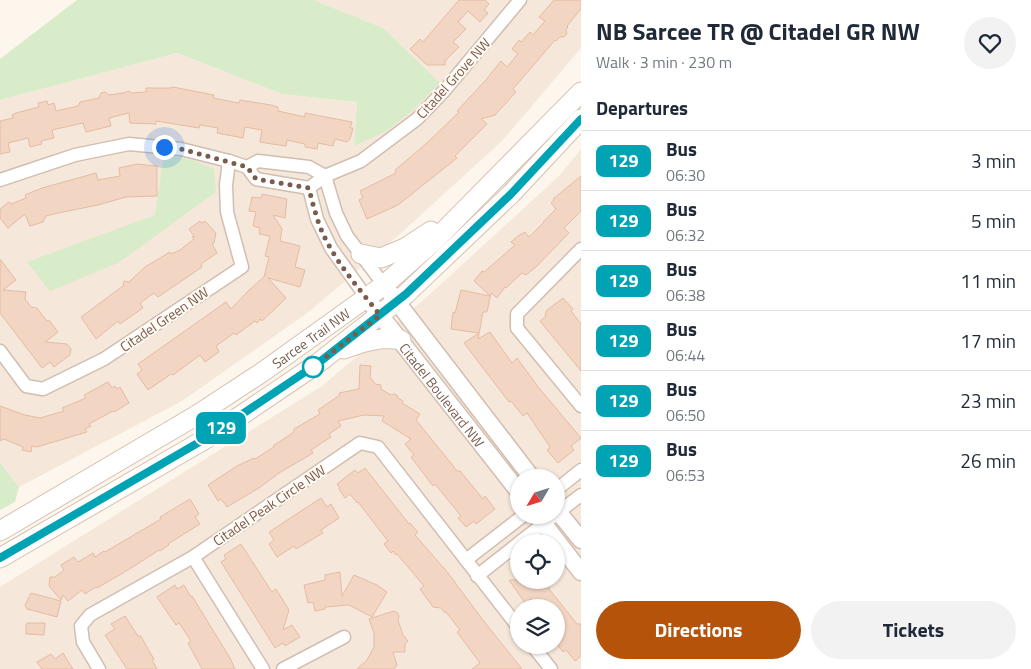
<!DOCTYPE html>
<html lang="en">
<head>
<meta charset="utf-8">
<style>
	:root { --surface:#fff; --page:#f2f2f3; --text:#1f2937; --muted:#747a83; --line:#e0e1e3; --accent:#b45309 }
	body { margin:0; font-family:"Titillium Web",sans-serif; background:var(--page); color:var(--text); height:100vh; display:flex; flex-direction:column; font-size:19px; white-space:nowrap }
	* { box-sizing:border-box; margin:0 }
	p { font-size:16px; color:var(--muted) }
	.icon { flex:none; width:28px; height:28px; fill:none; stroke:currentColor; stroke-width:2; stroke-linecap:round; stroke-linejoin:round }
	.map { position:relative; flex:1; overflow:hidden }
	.side { display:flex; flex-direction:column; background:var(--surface); width:450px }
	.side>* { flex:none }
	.badge { padding:0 10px; border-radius:8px; font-size:18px; line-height:32px }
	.needle { width:32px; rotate:232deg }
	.buttons { position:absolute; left:510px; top:469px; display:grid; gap:10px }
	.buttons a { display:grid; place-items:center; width:55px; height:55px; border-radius:50%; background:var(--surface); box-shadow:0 1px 4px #0004; font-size:25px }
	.you { position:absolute; width:25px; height:25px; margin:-12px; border:4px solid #fff; border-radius:50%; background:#1a73e8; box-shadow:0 0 0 8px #1a73e833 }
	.map>.badge { position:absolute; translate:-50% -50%; box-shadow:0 0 0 2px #fff }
	h2 { padding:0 15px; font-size:19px; line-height:45px }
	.round { display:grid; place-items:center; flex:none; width:52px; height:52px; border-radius:26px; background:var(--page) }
	.headline { display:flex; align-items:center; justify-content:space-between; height:85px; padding:0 15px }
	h1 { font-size:24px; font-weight:700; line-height:38px }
	.cta { display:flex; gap:10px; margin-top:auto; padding:10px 15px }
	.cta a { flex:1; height:58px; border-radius:30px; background:var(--accent); color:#fff; font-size:20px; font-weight:700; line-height:58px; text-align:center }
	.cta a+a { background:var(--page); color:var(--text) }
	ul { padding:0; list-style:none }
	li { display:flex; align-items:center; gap:15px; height:60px; padding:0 15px; border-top:1px solid var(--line) }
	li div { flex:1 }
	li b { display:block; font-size:19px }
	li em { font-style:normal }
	li .badge { min-width:55px; font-weight:700; text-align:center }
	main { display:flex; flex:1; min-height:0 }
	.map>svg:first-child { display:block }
</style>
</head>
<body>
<main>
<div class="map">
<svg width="581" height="669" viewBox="0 0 581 669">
	<rect width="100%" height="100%" fill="#fdf6ec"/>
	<g fill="#f5e8da" fill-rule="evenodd">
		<polygon points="313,0 581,0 581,48 502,141 401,233 310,311 182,401 19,487 0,463 0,100 177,53 282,94 357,102 354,146 400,46 383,28"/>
		<path d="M 581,149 L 581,669 L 0,669 L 0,587 L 322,386 L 428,296 L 560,175 ZM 519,478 L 556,478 L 556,515 L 519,515 ZM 519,542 L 556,542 L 556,580 L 519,580 ZM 519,608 L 556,608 L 556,645 L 519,645 Z"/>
	</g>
	<g fill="#d8ecc9">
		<polygon points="77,0 313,0 383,28 440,83 412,111 385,132 354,146 357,102 282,94 177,53 0,100 0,59"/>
		<polygon points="164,154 193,160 214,169 216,192 118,263 50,291 27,262 155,215"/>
		<polygon points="0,463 19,487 15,502 0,510"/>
	</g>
	<g fill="#f3d5c3" stroke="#e6bba3">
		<polygon points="459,0 485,0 489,4 484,10 488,13 480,22 468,11 458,22 466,29 453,42 459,47 445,61 445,65 427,65 410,49 420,39 423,42"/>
		<polygon points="554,0 581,0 581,9 567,26 568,27 566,30 567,34 564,37 560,37 556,41 555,40 513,89 516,92 495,115 481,119 487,124 455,156 457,158 398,205 367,219 359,200 363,198 360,191 396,173 395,170 427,143 459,112 457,111 485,81 501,61 507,67 518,54 512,49 519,40 521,42 530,32 533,35 545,21 539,17"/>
		<polygon points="173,87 214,95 213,98 239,103 240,100 271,105 278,107 278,111 305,117 305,113 352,122 350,128 353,128 350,139 347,142 335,139 333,146 318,143 317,149 305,147 305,144 287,140 286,146 272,144 260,142 262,130 245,127 243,138 217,133 218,128 200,125 199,128 156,121 156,124 130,123 129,113 109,118 111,126 86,132 83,123 52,130 54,138 41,141 42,144 30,147 28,138 8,143 10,152 0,154 0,121 13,118 12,115 16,113 39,107 38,103 47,101 48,105 54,103 56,111 78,106 80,102 99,98 101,93 105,92 109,95 123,93 129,91 131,93 146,92 146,88 170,88"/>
		<polygon points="137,164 157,166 157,196 126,197 98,205 58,213 46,216 43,222 30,226 25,214 8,228 0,218 0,209 9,202 11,204 26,198 25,195 42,188 96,173 98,180 120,176 119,168"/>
		<polygon points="581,176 581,211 564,228 569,233 536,267 526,275 522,273 506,288 505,287 497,298 491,293 487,312 483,312 478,339 490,332 512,363 517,358 539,388 581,438 571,446 574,450 558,463 547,450 550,447 527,413 523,416 511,401 509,402 464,343 479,333 451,329 453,312 455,313 461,290 490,296 474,281 482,271 484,272 515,245 511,242 518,236 525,232 529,237 544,222 543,222 556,209 551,203 554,200 553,199"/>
		<polygon points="262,194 287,199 285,218 273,215 282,229 280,241 300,246 295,267 305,270 300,287 268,278 286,298 280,304 262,321 260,319 257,323 255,321 236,335 234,333 216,346 219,352 205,362 200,355 173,375 171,374 148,390 137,374 142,370 138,364 226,302 231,309 249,290 264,277 269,257 265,256 270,236 259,234 260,228 253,226 256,212 249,211 252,197 261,198"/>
		<polygon points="200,221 202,223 205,221 216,233 214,243 212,244 217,253 201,264 202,267 158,297 154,293 140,303 143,308 120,324 118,321 96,339 81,317 123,286 124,281 129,282 145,267 170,252 171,254 180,250 194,239 192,237 194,236 189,229"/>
		<polygon points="0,259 16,280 3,290 26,292 25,299 31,307 37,308 47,321 49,320 58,332 45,342 67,344 71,349 70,355 54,367 50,362 42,368 0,313"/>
		<polygon points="563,298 573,309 571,311 581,324 581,371 540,321 546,316 545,314 547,310"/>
		<polygon points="360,365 371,366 370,377 375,384 381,385 381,389 391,395 394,394 397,395 398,398 403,401 402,403 420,414 416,420 450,462 457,471 460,471 483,499 485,496 495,509 476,524 474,521 466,527 458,518 461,516 435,484 433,486 411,457 414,455 405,444 411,439 382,421 384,416 364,415 338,421 341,426 329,434 331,437 311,450 313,453 279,473 259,488 227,507 221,499 218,501 208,485 237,466 254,458 255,459 274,447 273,446 294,432 294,429 320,414 318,410 340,395 339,393 359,389"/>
		<polygon points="108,382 112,388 115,386 117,389 120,387 129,403 114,412 113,411 89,424 91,426 85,429 87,432 37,447 32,446 31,452 22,450 23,447 4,439 0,441 0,406 25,415 40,418 64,411 62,408 86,398 84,395"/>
		<polygon points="365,468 409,524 410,523 418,532 415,535 448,573 486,624 522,669 472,669 480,663 457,632 460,630 446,612 445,613 441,608 433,607 420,589 424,586 397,554 396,555 393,551 391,553 384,544 388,541 358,502 357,503 350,494 345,498 339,489 340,488 337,484 342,480 355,470 358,473"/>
		<polygon points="321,498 327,507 331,504 339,518 321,530 323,533 296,549 294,546 277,557 269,544 274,540 269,532"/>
		<polygon points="190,499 199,514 195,517 200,524 168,544 169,545 160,551 159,550 128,570 97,588 96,587 85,594 82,590 68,601 63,595 61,600 49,586 50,577 55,577 64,570 61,565 74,557 78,562 93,553 95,557 104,551 105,552 161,519 160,517"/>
		<polygon points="241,544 272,592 276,589 289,610 283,630 292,625 300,637 285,646 283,643 275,648 221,562 226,559 224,555"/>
		<polygon points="340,572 342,596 354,575 377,585 387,592 372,617 349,605 325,607 325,609 315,611 313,602 308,603 304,585 325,580 325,575"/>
		<polygon points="509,580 545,580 549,586 549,589 577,624 581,624 581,656 575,661 566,650 563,652 556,643 556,608 538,608 531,599 525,603"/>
		<polygon points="175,585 177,589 184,585 191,597 192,596 230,658 235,669 202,669 188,643 191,641 179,623 176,625 157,597"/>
		<polygon points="31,593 61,601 57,617 27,609 25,605"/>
		<polygon points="394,611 398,613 399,617 398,620 403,635 408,641 405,644 405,652 393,652 397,665 394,669 357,669 367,660 374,647 374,633 369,619"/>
		<polygon points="125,616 138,636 141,636 145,644 154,659 152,660 157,669 127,669 105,635 115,629 111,624"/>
		<polygon points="28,623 45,623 44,635 26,634 26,624"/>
		<polygon points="63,653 73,669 42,669 37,662 51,654 55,659"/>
	</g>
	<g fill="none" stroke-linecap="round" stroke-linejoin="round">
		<g stroke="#d1beb0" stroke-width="15">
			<g id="minor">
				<polyline points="247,167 258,161 309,167 325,176 336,213 347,236 384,285"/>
				<polyline points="0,180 75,155 129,144 181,149 229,161 247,167 256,179 309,188 325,176 361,161 417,119 444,91 520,0"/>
				<polyline points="309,188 317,219 331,248 366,297"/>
				<polyline points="581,249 517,314 517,328 581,406"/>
				<polyline points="0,351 26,386 43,389 104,359 242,267 227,212 226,185 229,161"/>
				<polyline points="556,490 581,470"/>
				<polyline points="556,514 581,495"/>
				<polyline points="520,542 555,515"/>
				<polyline points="193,557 263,669"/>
				<polyline points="466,560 524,515"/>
				<polyline points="477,576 519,543"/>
				<polyline points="532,645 551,669"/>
				<polyline points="99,669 83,642 81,626 90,615 193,557 360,443 378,447 519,628"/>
				<polyline points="283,669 344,637"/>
			</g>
		</g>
		<g stroke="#d1beb0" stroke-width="19">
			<g id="tertiary">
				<polyline points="384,285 532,478"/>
				<path id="s1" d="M 366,297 L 519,492"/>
				<polyline points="556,509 581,540"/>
				<polyline points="537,515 581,572"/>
			</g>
		</g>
		<g stroke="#d6c0b0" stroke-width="21">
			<g id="secondary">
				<polyline points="361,254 381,258 405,248 431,231"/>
				<path d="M 344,349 C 362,342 381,336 401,340"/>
				<path id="s2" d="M 0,531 L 197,415 L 264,371 L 384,285 L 434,241 L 581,92"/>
				<polyline points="0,558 209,437 317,364 406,294 511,194 581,119"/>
			</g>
		</g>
		<use href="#minor" stroke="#fff" stroke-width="12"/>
		<use href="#tertiary" stroke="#fff" stroke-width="16"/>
		<use href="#secondary" stroke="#fff" stroke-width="19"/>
	</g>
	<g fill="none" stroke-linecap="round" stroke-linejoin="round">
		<g stroke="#fff" stroke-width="11">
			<polyline id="line" points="0,558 208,437 317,364 406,294 511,194 581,119"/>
		</g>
		<use href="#line" stroke="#00a3b4" stroke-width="8"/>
		<path stroke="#7a5c4d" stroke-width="5" stroke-dasharray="0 9" d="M 164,147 L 181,149 L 247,167 L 256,179 L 309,188 C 311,198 314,208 317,218 C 328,254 357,286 380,315 L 313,367"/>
	</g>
	<circle fill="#fff" stroke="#00a3b4" stroke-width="2.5" cx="313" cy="367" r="10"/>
	<g text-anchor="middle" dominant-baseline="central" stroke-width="4" stroke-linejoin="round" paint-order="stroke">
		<g font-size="14" fill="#7a5c4d" stroke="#fffaf3">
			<text transform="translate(453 78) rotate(-48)">Citadel Grove NW</text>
			<text transform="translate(164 319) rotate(-34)">Citadel Green NW</text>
			<text stroke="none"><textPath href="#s2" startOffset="366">Sarcee Trail NW</textPath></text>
			<text stroke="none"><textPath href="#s1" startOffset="124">Citadel Boulevard NW</textPath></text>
			<text transform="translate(269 505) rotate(-34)">Citadel Peak Circle NW</text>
		</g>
	</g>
</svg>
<div class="buttons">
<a><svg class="needle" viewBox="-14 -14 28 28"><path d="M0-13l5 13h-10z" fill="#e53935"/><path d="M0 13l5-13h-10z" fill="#747a83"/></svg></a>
<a><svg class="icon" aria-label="locate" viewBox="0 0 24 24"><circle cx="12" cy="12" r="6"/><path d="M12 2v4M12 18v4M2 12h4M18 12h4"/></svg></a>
<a><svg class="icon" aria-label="layers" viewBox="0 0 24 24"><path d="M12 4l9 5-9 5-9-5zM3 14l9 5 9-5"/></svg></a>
</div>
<div class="you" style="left:164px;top:147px"></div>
<b class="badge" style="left:221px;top:428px;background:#00a3b4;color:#fff">129</b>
</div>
<section class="side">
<div class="headline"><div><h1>NB Sarcee TR @ Citadel GR NW</h1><p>Walk · 3 min · 230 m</p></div><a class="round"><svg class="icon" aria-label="heart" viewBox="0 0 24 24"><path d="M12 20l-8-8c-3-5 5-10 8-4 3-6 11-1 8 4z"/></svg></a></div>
<h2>Departures</h2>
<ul>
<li><span class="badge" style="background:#00a3b4;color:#fff">129</span><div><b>Bus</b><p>06:30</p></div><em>3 min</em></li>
<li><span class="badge" style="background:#00a3b4;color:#fff">129</span><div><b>Bus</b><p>06:32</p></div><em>5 min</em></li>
<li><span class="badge" style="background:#00a3b4;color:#fff">129</span><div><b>Bus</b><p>06:38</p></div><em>11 min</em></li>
<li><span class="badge" style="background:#00a3b4;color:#fff">129</span><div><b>Bus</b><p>06:44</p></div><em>17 min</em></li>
<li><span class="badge" style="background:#00a3b4;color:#fff">129</span><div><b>Bus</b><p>06:50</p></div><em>23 min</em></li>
<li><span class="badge" style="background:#00a3b4;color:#fff">129</span><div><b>Bus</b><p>06:53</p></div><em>26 min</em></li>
</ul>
<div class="cta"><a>Directions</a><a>Tickets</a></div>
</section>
</main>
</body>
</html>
